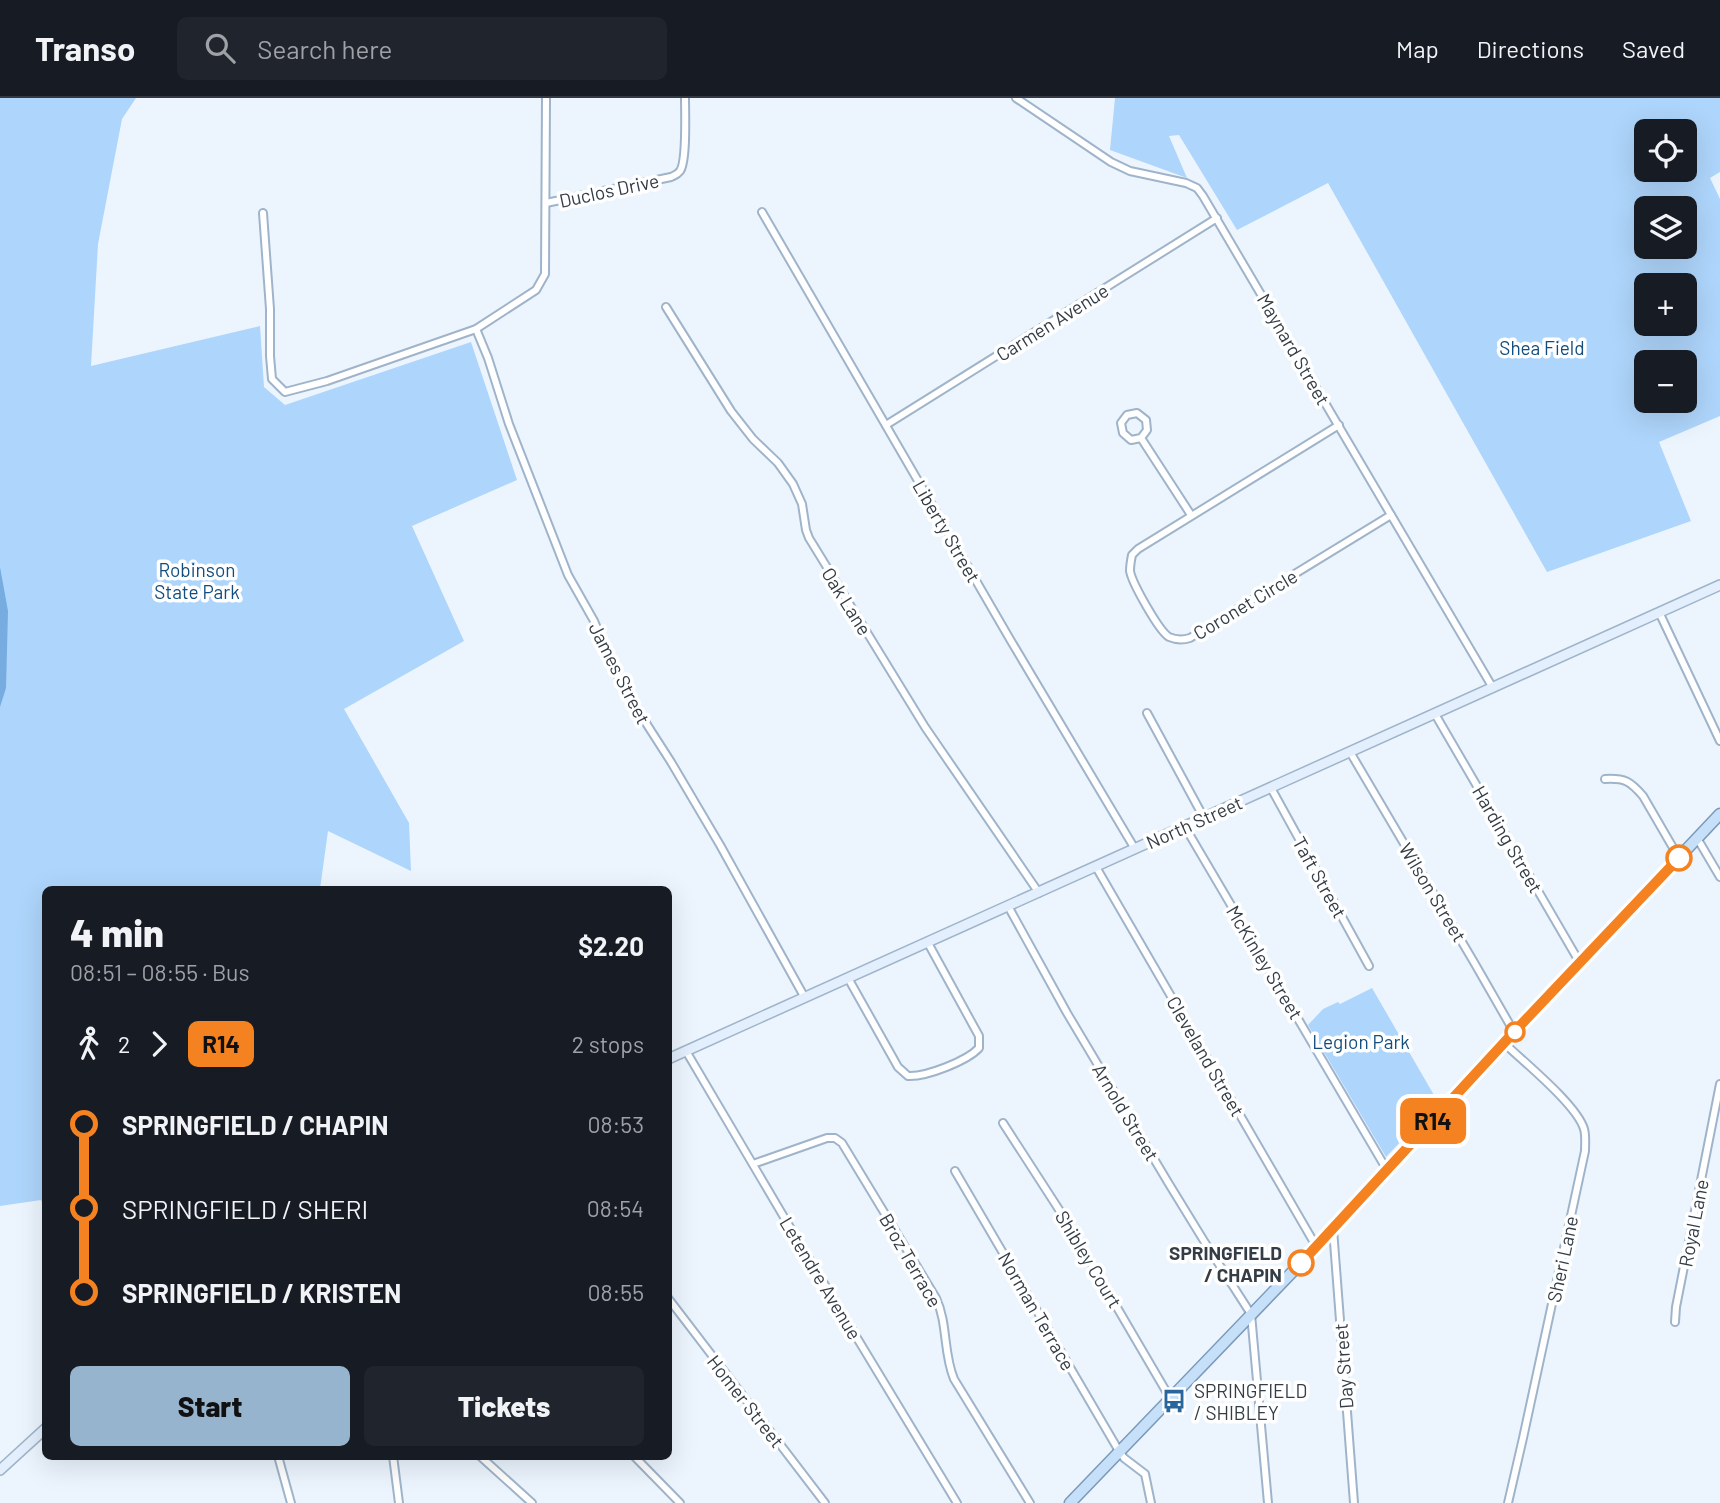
<!DOCTYPE html>
<html lang="en">
<head>
<meta charset="utf-8">
<style>
	:root { --surface:#171b24; --page:#20242c; --text:#f1f3f6; --muted:#9ea1a6; --line:#363941; --accent:#97b4ce }
	body { margin:0; font-family:Barlow,sans-serif; background:var(--page); color:var(--text); height:100vh; display:flex; flex-direction:column; font-size:26px; white-space:nowrap }
	* { box-sizing:border-box; margin:0 }
	p { font-size:23px; color:var(--muted) }
	.icon { flex:none; width:38px; height:38px; fill:none; stroke:currentColor; stroke-width:2; stroke-linecap:round; stroke-linejoin:round }
	.map { position:relative; flex:1; overflow:hidden }
	.side { position:absolute; left:42px; top:788px; width:630px; height:574px; display:flex; flex-direction:column; background:var(--surface); border-radius:10px; box-shadow:0 7px 28px #0002 }
	.side>* { flex:none }
	.badge { padding:0 14px; border-radius:10px; font-size:24px; line-height:46px }
	.controls { position:absolute; left:1634px; top:21px; display:grid; gap:14px }
	.controls a { display:grid; place-items:center; width:63px; height:63px; border-radius:10px; background:var(--surface); box-shadow:0 7px 28px #0002; font-size:35px }
	.map>.badge { position:absolute; translate:-50% -50%; box-shadow:0 0 0 4px #fff }
	.legs { display:flex; align-items:center; gap:10px; height:77px; padding:0 28px; font-size:23px }
	.legs p { margin-inline-start:auto }
	.headline { display:flex; align-items:center; justify-content:space-between; height:119px; padding:0 28px }
	h1 { font-size:38px; font-weight:800; line-height:52px }
	.cta { display:flex; gap:14px; margin-top:auto; padding:14px 28px }
	.cta a { flex:1; height:80px; border-radius:10px; background:var(--accent); color:#111; font-size:28px; font-weight:800; line-height:80px; text-align:center }
	.cta a+a { background:var(--page); color:var(--text) }
	ul { padding:0 28px; list-style:none }
	li { display:flex; align-items:center; gap:24px; height:84px; font-size:26px }
	li i { display:grid; place-items:center; width:10px; height:100%; margin:0 9px; background:currentColor }
	li i::after { content:''; width:18px; height:18px; margin:-9px; border:5px solid; border-radius:50%; background:var(--surface) }
	li p { margin-inline-start:auto }
	li:first-child i { background:linear-gradient(#0000 50%,currentColor 0) }
	li:last-child i { background:linear-gradient(currentColor 50%,#0000 0) }
	header { display:flex; align-items:center; gap:42px; box-sizing:border-box; height:98px; padding:0 35px; background:var(--surface); border-bottom:2px solid var(--line) }
	header strong { font-size:33px }
	nav { display:flex; gap:38px; margin-inline-start:auto; font-size:24px }
	.search { width:490px; height:63px; background:var(--page); display:flex; align-items:center; gap:18px; box-sizing:border-box; padding:0 24px; border-radius:10px; color:var(--muted); font-size:26px }
	.map>svg:first-child { display:block }
</style>
</head>
<body>
<header>
<strong>Transo</strong>
<div class="search"><svg class="icon" aria-label="search" viewBox="0 0 24 24"><circle cx="10" cy="10" r="6"/><path d="M15 15l6 6"/></svg>Search here</div>
<nav><a>Map</a><a>Directions</a><a>Saved</a></nav>
</header>
<div class="map">
<svg width="1720" height="1405" viewBox="0 0 1720 1405">
	<rect width="100%" height="100%" fill="#ecf5fe"/>
	<g fill="#aed5fb" fill-rule="evenodd">
		<polygon points="0,0 136,0 122,21 98,146 91,268 260,228 264,289 285,307 471,244 517,382 412,428 464,543 344,611 409,725 411,773 328,733 320,791 46,791 45,1110 41,1102 0,1108"/>
		<path d="M 1115,0 L 1720,0 L 1720,74 L 1710,80 L 1720,101 L 1720,318 L 1659,344 L 1691,423 L 1547,474 L 1328,85 L 1237,132 L 1179,37 L 1169,38 L 1187,80 L 1110,52 ZM 1647,33 L 1685,33 L 1685,72 L 1647,72 ZM 1647,110 L 1685,110 L 1685,149 L 1647,149 ZM 1685,187 L 1685,226 L 1647,226 L 1647,187 ZM 1647,264 L 1685,264 L 1685,303 L 1647,303 Z"/>
		<polygon points="1372,890 1438,1004 1386,1059 1308,927 1323,911 1338,904 1340,906"/>
	</g>
	<polygon fill="#76ace0" points="0,469 8,513 6,590 0,609"/>
	<g fill="none" stroke-linecap="round" stroke-linejoin="round">
		<g stroke="#9fb4ca" stroke-width="10">
			<g id="minor">
				<polyline points="1016,0 1111,64 1130,73 1186,85 1197,90 1203,98 1493,590"/>
				<path d="M 546,105 L 671,79 C 675,77 677,77 680,73 C 687,63 685,15 685,0"/>
				<polyline points="762,114 1011,543 1135,751"/>
				<polyline points="263,115 270,211 270,258 272,281 285,294 327,283 476,231 536,192 545,176 546,0"/>
				<polyline points="666,209 731,313 753,341 778,365 793,386 802,406 806,432 809,440 925,629 1039,795"/>
				<polyline points="476,231 488,260 509,326 568,477 594,523 612,567 628,597 671,664 720,747 805,900"/>
				<polyline points="886,327 1217,120"/>
				<path d="M 1339,327 L 1138,451 L 1132,457 C 1131,462 1130,468 1130,473 C 1132,485 1159,533 1169,539 C 1176,542 1183,542 1190,540 L 1391,417"/>
				<polyline points="1141,340 1131,342 1123,335 1121,325 1127,317 1137,315 1146,322 1147,332 1141,340 1191,417"/>
				<polyline points="1659,514 1720,643"/>
				<polyline points="1147,615 1204,720"/>
				<polyline points="1435,616 1580,865"/>
				<polyline points="1350,654 1475,866 1514,934"/>
				<path d="M 1605,681 C 1625,680 1630,683 1643,698 L 1679,760"/>
				<polyline points="1271,690 1369,868"/>
				<polyline points="1185,729 1387,1072"/>
				<polyline points="1697,740 1720,779"/>
				<polyline points="1096,769 1316,1148"/>
				<polyline points="1008,808 1067,915 1169,1086 1204,1143 1251,1216 1268,1405"/>
				<path d="M 848,880 L 898,969 L 908,978 C 926,979 967,963 979,950 L 979,938 L 928,845"/>
				<path d="M 1504,945 C 1524,964 1577,1007 1584,1031 C 1586,1038 1585,1046 1585,1053 L 1523,1340 L 1508,1405"/>
				<polyline points="686,953 791,1131 957,1405"/>
				<polyline points="1003,1025 1067,1124 1170,1300"/>
				<path d="M 753,1066 L 827,1040 L 835,1040 L 842,1045 L 936,1200 C 948,1226 943,1255 954,1281 L 1030,1405"/>
				<polyline points="955,1073 1119,1353 1124,1360 1145,1376 1151,1405"/>
				<polyline points="1333,1131 1354,1405"/>
				<polyline points="668,1200 825,1405"/>
				<polyline points="1675,1224 1676,1209 1720,986"/>
				<polyline points="278,1358 291,1405"/>
				<polyline points="393,1358 399,1405"/>
				<polyline points="480,1358 532,1405"/>
				<polyline points="634,1358 680,1405"/>
			</g>
		</g>
		<g stroke="#9fb4ca" stroke-width="12">
			<g id="secondary">
				<polyline points="668,961 1720,487"/>
				<polyline points="0,1372 46,1330"/>
			</g>
		</g>
		<g stroke="#7b99b8" stroke-width="13">
			<polyline id="primary" points="1070,1405 1299,1167 1514,934 1720,716"/>
		</g>
		<use href="#minor" stroke="#fff" stroke-width="6"/>
		<use href="#secondary" stroke="#e3effc" stroke-width="9"/>
		<use href="#primary" stroke="#c7e0f9" stroke-width="10"/>
	</g>
	<g fill="none" stroke-linecap="round" stroke-linejoin="round">
		<g stroke="#fff" stroke-width="16">
			<polyline id="line-1" points="1301,1165 1514,934 1679,760"/>
		</g>
		<use href="#line-1" stroke="#f58220" stroke-width="10"/>
	</g>
	<defs>
		<g id="bus-bare" transform="scale(1.89)"><path d="M-5-6H5V4H4V6H2V4H-2V6H-4V4H-5ZM-3.5-4V0h7V-4ZM-3.5 1.2v1.5H-2V1.2ZM2 1.2v1.5H3.5V1.2Z" fill="#28669d" stroke="#fff" stroke-width="2.5" paint-order="stroke"/></g>
	</defs>
	<g fill-rule="evenodd">
		<use href="#bus-bare" x="1174" y="1303"/>
	</g>
	<g fill="#fff" stroke="#f58220" stroke-width="3.5">
		<circle cx="1679" cy="760" r="12"/>
		<circle cx="1515" cy="934" r="9"/>
		<circle cx="1301" cy="1165" r="12"/>
	</g>
	<g text-anchor="middle" dominant-baseline="central" stroke-width="7" stroke-linejoin="round" paint-order="stroke">
		<g font-size="19" fill="#343d46" stroke="#fff">
			<text transform="translate(609 92) rotate(-12)">Duclos Drive</text>
			<text transform="translate(1052 224) rotate(-32)">Carmen Avenue</text>
			<text transform="translate(1294 251) rotate(60)">Maynard Street</text>
			<text transform="translate(947 433) rotate(60)">Liberty Street</text>
			<text transform="translate(847 503) rotate(58)">Oak Lane</text>
			<text transform="translate(1245 506) rotate(-31)">Coronet Circle</text>
			<text transform="translate(620 575) rotate(63)">James Street</text>
			<text transform="translate(1194 724) rotate(-24)">North Street</text>
			<text transform="translate(1508 741) rotate(60)">Harding Street</text>
			<text transform="translate(1320 779) rotate(61)">Taft Street</text>
			<text transform="translate(1433 794) rotate(59)">Wilson Street</text>
			<text transform="translate(1265 864) rotate(59)">McKinley Street</text>
			<text transform="translate(1206 958) rotate(60)">Cleveland Street</text>
			<text transform="translate(1126 1014) rotate(59)">Arnold Street</text>
			<text transform="translate(1693 1125) rotate(-79)">Royal Lane</text>
			<text transform="translate(1089 1161) rotate(59)">Shibley Court</text>
			<text transform="translate(1562 1161) rotate(-78)">Sheri Lane</text>
			<text transform="translate(911 1162) rotate(60)">Broz Terrace</text>
			<text transform="translate(821 1180) rotate(59)">Letendre Avenue</text>
			<text transform="translate(1037 1213) rotate(60)">Norman Terrace</text>
			<text transform="translate(1343 1268) rotate(-94)">Day Street</text>
			<text transform="translate(746 1303) rotate(52)">Homer Street</text>
		</g>
		<g font-size="19" fill="#134d7e" stroke="#fff">
			<text x="1542" y="249">Shea Field</text>
			<text x="197" y="471">Robinson<tspan x="197" dy="22">State Park</tspan></text>
			<text x="1361" y="943">Legion Park</text>
		</g>
		<g font-size="19" font-weight="bold" fill="#343d46" stroke="#fff" text-anchor="end">
			<text x="1282" y="1154">SPRINGFIELD<tspan x="1282" dy="22">/ CHAPIN</tspan></text>
		</g>
		<g font-size="19" fill="#343d46" stroke="#fff" text-anchor="start">
			<text x="1194" y="1292">SPRINGFIELD<tspan x="1194" dy="22">/ SHIBLEY</tspan></text>
		</g>
	</g>
</svg>
<div class="controls">
<a><svg class="icon" aria-label="locate" viewBox="0 0 24 24"><circle cx="12" cy="12" r="6"/><path d="M12 2v4M12 18v4M2 12h4M18 12h4"/></svg></a>
<a><svg class="icon" aria-label="layers" viewBox="0 0 24 24"><path d="M12 4l9 5-9 5-9-5zM3 14l9 5 9-5"/></svg></a>
<a>+</a>
<a>−</a>
</div>
<b class="badge" style="left:1433px;top:1023px;background:#f58220;color:#111">R14</b>
<section class="side">
<div class="headline"><div><h1>4 min</h1><p>08:51 – 08:55 · Bus</p></div><b>$2.20</b></div>
<div class="legs"><svg class="icon" aria-label="walk" viewBox="0 0 24 24"><circle cx="13" cy="4" r="2"/><path d="M13 8l-2 6 4 7M11 14l-3 7M7 12l3-4h3l4 4"/></svg>2<svg class="icon" aria-label="forward" viewBox="0 0 24 24"><path d="M9 5l7 7-7 7"/></svg><b class="badge" style="background:#f58220;color:#111">R14</b><p>2 stops</p></div>
<ul>
<li><i style="color:#f58220"></i><b>SPRINGFIELD / CHAPIN</b><p>08:53</p></li>
<li><i style="color:#f58220"></i><span>SPRINGFIELD / SHERI</span><p>08:54</p></li>
<li><i style="color:#f58220"></i><b>SPRINGFIELD / KRISTEN</b><p>08:55</p></li>
</ul>
<div class="cta"><a>Start</a><a>Tickets</a></div>
</section>
</div>
</body>
</html>
